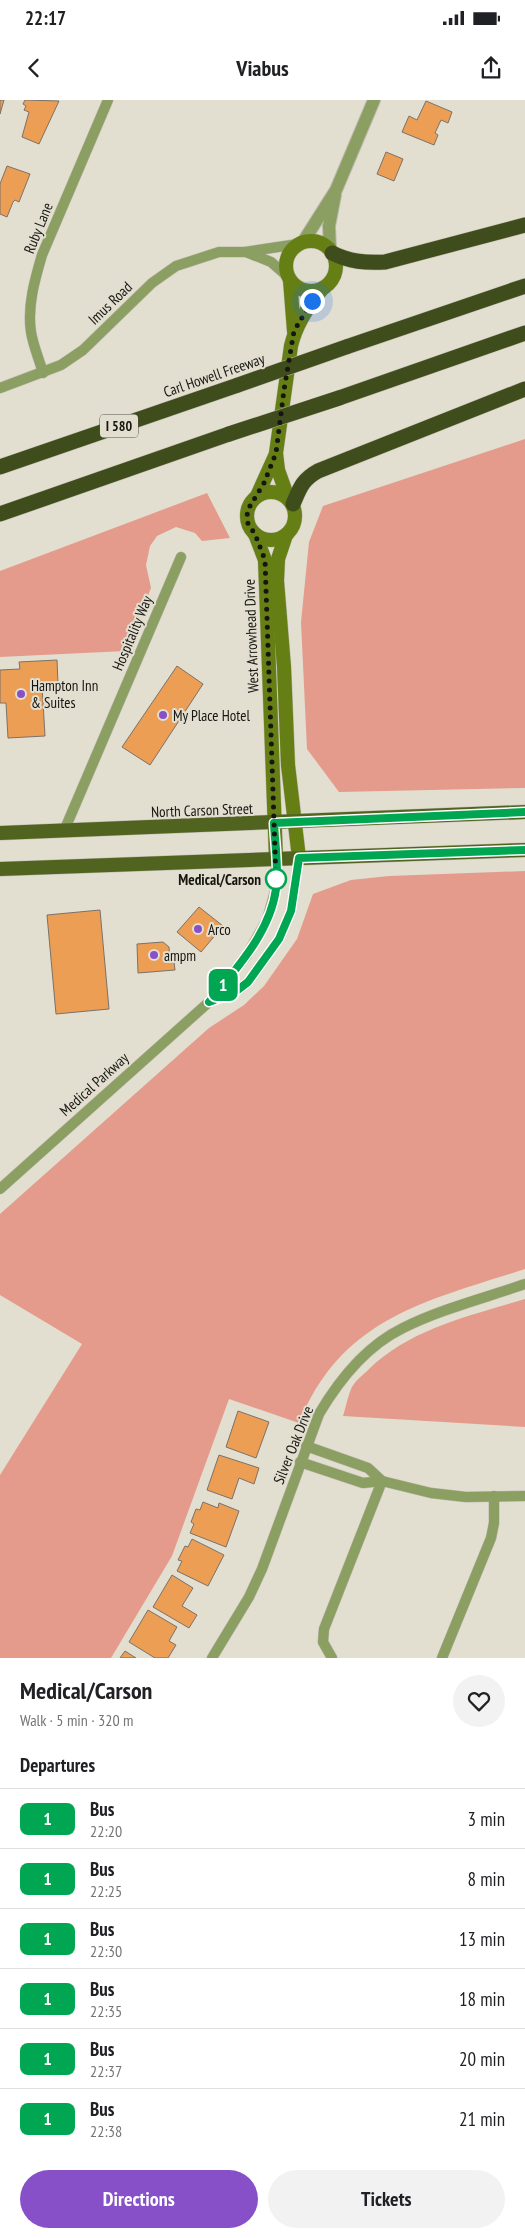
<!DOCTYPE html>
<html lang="en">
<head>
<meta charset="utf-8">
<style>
	:root { --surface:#fff; --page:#f2f2f2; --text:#202124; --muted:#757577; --line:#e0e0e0; --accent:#8850c8 }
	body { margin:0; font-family:"PT Sans Narrow",sans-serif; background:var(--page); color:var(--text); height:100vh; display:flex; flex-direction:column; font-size:19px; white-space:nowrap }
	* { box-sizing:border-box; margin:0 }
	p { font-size:16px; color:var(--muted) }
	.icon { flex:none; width:28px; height:28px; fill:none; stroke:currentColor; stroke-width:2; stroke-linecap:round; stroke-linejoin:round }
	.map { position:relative; height:1558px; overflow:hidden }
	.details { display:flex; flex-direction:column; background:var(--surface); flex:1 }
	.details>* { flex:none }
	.badge { padding:0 10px; border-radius:8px; font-size:18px; line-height:32px }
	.you { position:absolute; width:25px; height:25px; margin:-12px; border:4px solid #fff; border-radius:50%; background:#1a73e8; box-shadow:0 0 0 8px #1a73e833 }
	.map>.badge { position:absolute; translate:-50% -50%; box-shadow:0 0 0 2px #fff }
	h2 { padding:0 20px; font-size:19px; line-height:45px }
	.round { display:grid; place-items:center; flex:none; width:52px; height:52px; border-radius:26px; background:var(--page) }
	.summary { display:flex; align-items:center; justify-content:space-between; height:85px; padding:0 20px }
	h1 { font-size:24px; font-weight:700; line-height:38px }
	.cta { display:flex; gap:10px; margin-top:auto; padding:10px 20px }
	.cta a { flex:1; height:58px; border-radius:30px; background:var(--accent); color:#fff; font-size:20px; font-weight:700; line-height:58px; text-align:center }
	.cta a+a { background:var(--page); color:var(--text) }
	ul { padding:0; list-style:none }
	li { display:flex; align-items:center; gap:15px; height:60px; padding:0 20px; border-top:1px solid var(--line) }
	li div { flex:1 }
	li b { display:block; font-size:19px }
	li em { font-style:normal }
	li .badge { min-width:55px; font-weight:700; text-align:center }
	.status { display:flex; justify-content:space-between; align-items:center; height:35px; padding:0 25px; background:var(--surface); direction:ltr }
	.status svg { height:14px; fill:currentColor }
	header { display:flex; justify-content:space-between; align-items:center; height:65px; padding:0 20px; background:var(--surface); font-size:22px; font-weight:700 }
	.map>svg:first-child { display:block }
</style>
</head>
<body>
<div class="status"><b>22:17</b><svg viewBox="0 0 49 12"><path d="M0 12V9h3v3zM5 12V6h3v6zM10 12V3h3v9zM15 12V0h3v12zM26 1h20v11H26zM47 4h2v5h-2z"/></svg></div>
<header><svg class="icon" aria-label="back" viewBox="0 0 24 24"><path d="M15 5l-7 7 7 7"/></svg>Viabus<svg class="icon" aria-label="share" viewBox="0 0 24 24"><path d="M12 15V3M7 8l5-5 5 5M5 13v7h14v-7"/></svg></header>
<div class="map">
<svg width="525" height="1558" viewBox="0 0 525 1558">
	<rect width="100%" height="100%" fill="#e2ded0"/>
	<g fill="#e49b8b">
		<polygon points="525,339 525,688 339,692 307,649 301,522 309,442 323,406"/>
		<polygon points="207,393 230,438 202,441 195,433 176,427 157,436 150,446 146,465 151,488 125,551 0,557 0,471"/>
		<path d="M 525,771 L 525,1169 C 427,1201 342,1217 299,1323 L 229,1299 L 172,1456 L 111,1558 L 0,1558 L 0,1375 L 82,1244 L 0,1195 L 0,1114 L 209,928 L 244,905 L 264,886 L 297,839 L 313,794 L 351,780 L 389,776 Z"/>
		<path d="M 525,1199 L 525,1327 L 343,1316 C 346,1307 348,1295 352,1287 C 356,1280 363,1275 368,1270 C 411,1228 470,1216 525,1199 Z"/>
	</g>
	<g fill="#ec9f54" stroke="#7c7168">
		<polygon points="0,0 4,0 0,14"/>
		<polygon points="25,0 59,1 39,44 22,37 29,12 24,10 26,6 23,4"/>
		<polygon points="426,1 452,12 448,23 441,20 435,33 438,35 434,45 402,32 409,16 417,20"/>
		<polygon points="386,52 403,59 394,81 377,74"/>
		<polygon points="7,66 30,74 19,102 15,100 13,102 7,117 0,114 0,84"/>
		<polygon points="57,560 58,584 42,585 45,636 8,638 6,603 0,603 0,570 20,569 19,562"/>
		<polygon points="177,566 203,584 150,665 122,647"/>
		<polygon points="199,807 223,826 201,852 177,832"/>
		<polygon points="100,810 109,909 56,914 47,815"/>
		<polygon points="163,842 169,847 170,862 174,862 175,870 138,873 137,844"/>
		<polygon points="238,1311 269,1322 256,1358 226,1347"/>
		<polygon points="219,1355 259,1368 254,1384 239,1378 232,1399 207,1390"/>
		<polygon points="203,1402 218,1408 219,1403 239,1411 226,1447 190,1433 194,1424 191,1422 196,1409 200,1410"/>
		<polygon points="192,1439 224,1455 208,1486 177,1471 182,1461 178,1460 185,1446 188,1447"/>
		<polygon points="172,1475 193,1488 182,1506 197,1515 189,1528 153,1507"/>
		<polygon points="148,1510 177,1527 169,1541 176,1545 168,1558 155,1558 129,1542"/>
		<polygon points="125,1551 136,1558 120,1558"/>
	</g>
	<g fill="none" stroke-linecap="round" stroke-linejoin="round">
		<g stroke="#bdbaad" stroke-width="11">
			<g id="minor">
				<polyline points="246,152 271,162 286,175"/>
				<path d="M 43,273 C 39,259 33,245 31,232 C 27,206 35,179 42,155 L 108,0"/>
				<polyline points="0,288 61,265 83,250 152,183 176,166 219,152 245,152 298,144"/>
				<polyline points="64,731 181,457"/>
				<polyline points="210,901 235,892 248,882 279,839 291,811 299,758"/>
				<polyline points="0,1089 209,902 247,855 267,820 276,788 276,759"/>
				<polyline points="306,1346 368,1368 382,1381"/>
				<polyline points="300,1362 363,1383 382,1381 431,1393 466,1397 525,1396"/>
				<path d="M 212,1558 L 249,1497 L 262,1469 L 319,1314 C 339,1280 366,1246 403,1228 C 441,1209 485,1198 525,1184"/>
				<polyline points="332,1558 323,1542 324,1529 382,1381"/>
				<polyline points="442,1558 491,1438 494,1423 494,1396"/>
			</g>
		</g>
		<g stroke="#bdbaad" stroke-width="14">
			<g id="tertiary">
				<polyline points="303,142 336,90 374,0"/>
				<polyline points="330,149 329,126 335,95"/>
			</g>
		</g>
		<g stroke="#bdbaad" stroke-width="15">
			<g id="secondary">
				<circle cx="311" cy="166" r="25"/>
				<polyline points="290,180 294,231"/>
				<circle cx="271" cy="416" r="24"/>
				<polyline points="257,396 275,356"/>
				<path d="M 288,398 L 278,370 L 276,353 L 291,246 C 296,224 308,206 323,188"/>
				<polyline points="255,434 265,460 276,759"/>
				<polyline points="286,435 278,459 277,481 284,567 288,665 299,758"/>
			</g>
		</g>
		<g stroke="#bdbaad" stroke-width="15">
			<g id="primary">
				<polyline points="0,733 525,712"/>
				<polyline points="0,769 525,750"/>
			</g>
		</g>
		<g stroke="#bdbaad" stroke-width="16">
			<g id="motorway">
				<path d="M 332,153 C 350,162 366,163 385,162 L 525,125"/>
				<polyline points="346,247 525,186"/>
				<polyline points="339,298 525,233"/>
				<polyline points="0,367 238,285"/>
				<path d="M 293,404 C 300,388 302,380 318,371 L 525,289"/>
				<polyline points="0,414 229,334"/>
			</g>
		</g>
		<use href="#minor" stroke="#8c9f63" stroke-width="10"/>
		<use href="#tertiary" stroke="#8c9f63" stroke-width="12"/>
		<use href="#secondary" stroke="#657f15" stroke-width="14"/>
		<use href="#primary" stroke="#51641f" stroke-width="14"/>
		<use href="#motorway" stroke="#3e4d1b" stroke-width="15"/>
		<g stroke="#bdbaad" stroke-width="16" stroke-linecap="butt">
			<g id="motorway-bridge">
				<polyline points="238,285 346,247"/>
				<polyline points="229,334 339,298"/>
			</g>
		</g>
		<use href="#motorway-bridge" stroke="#3e4d1b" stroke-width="15"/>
	</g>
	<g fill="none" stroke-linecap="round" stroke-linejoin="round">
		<g stroke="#fff" stroke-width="11">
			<path id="line" d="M 525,712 L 274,723 C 275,745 279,768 276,789 C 270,833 236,869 209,902 L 235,892 L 248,882 L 279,839 L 291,811 L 299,758 L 525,750"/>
		</g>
		<use href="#line" stroke="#00a651" stroke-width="8"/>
		<polyline stroke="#161510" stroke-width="5" stroke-dasharray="0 9" points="276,779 265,460 255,434 248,424 247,411 264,383 276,353 284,290 294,231 312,201"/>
	</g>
	<g fill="#8850c8" stroke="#e2ded0" stroke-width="2">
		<circle cx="21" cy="594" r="5"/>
		<circle cx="163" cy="615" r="5"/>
		<circle cx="198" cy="829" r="5"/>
		<circle cx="154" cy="855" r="5"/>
	</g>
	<circle fill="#fff" stroke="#00a651" stroke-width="2.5" cx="276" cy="779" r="10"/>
	<g text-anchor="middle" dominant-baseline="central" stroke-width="4" stroke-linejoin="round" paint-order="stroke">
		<rect fill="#e2ded0" stroke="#53514a" stroke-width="1" x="100" y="314.5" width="38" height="23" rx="4"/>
		<g font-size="14" font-weight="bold" fill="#161510">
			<text x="119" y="326">I 580</text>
		</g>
		<g font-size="15" fill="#161510" stroke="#e2ded0">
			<text transform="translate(38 128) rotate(-68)">Ruby Lane</text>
			<text transform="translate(110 203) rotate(-44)">Imus Road</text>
			<text transform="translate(214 275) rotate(-19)">Carl Howell Freeway</text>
			<text transform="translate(132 533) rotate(-67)">Hospitality Way</text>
			<text transform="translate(251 536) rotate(-92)">West Arrowhead Drive</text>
			<text transform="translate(202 710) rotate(-2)">North Carson Street</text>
			<text transform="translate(94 984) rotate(-42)">Medical Parkway</text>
			<text transform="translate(293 1345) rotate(-68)">Silver Oak Drive</text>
		</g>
		<g font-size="15" fill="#161510" stroke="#e2ded0" text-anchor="start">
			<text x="31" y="585">Hampton Inn<tspan x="31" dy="17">&amp; Suites</tspan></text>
			<text x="173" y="615">My Place Hotel</text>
			<text x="208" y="829">Arco</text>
			<text x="164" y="855">ampm</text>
		</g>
		<g font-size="15" font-weight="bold" fill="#161510" stroke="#e2ded0" text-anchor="end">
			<text x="261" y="779">Medical/Carson</text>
		</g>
	</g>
</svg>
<div class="you" style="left:312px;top:201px"></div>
<b class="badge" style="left:223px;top:885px;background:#00a651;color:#fff">1</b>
</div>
<section class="details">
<div class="summary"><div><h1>Medical/Carson</h1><p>Walk · 5 min · 320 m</p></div><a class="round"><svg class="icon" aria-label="heart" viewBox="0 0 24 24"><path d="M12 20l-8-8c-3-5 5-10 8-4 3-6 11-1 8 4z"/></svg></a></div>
<h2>Departures</h2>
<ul>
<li><span class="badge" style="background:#00a651;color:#fff">1</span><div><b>Bus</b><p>22:20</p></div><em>3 min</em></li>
<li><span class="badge" style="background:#00a651;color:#fff">1</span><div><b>Bus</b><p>22:25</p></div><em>8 min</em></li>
<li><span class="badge" style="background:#00a651;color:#fff">1</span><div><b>Bus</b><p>22:30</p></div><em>13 min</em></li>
<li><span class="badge" style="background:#00a651;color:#fff">1</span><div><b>Bus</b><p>22:35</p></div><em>18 min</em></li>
<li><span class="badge" style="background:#00a651;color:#fff">1</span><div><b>Bus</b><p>22:37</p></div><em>20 min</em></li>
<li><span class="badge" style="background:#00a651;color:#fff">1</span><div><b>Bus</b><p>22:38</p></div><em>21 min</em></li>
</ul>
<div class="cta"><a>Directions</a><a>Tickets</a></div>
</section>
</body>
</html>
